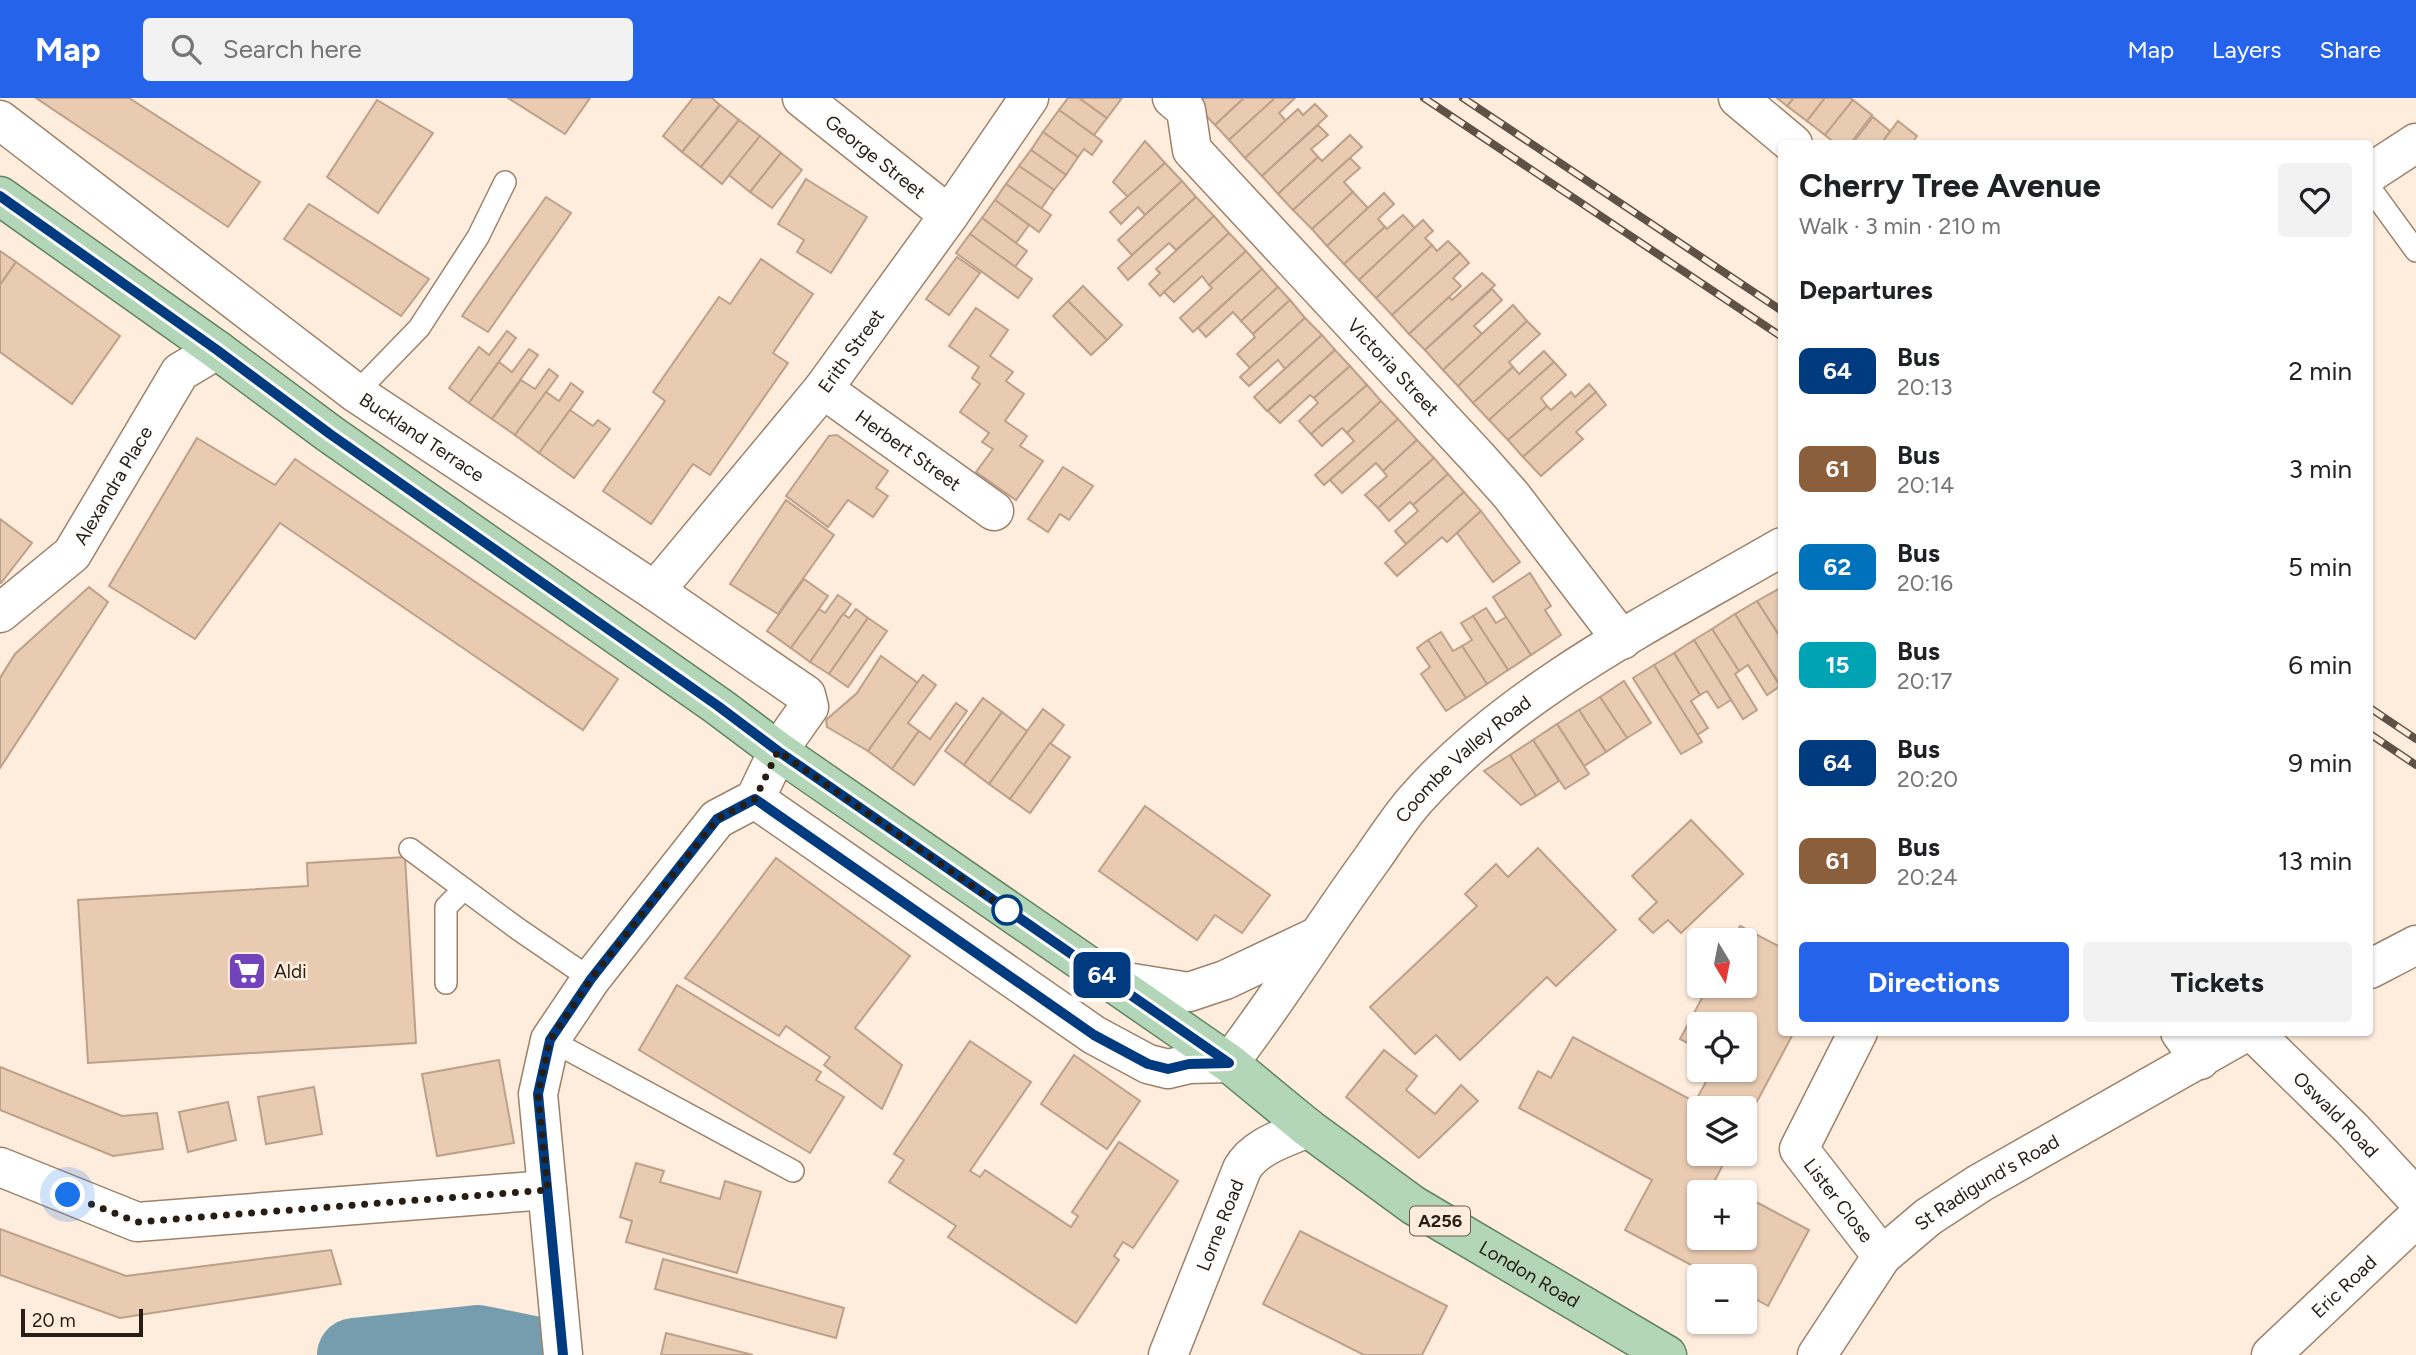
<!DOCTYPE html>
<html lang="en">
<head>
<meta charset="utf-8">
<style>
	:root { --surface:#fff; --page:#f2f2f2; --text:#202124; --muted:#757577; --accent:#2563eb }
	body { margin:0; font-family:Figtree,sans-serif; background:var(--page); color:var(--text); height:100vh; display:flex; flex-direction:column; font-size:26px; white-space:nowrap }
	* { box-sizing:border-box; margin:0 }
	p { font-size:23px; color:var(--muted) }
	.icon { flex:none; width:38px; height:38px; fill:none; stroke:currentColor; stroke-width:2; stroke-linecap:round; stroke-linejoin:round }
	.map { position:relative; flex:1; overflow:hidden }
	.panel { position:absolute; left:1778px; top:42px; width:595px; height:896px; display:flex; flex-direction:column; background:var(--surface); border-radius:7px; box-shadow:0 2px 5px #0004 }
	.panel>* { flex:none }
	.badge { padding:0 14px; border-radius:10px; font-size:24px; line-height:46px }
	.needle { width:46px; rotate:170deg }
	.tools { position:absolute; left:1687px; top:830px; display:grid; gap:14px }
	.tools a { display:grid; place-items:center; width:70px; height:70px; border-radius:7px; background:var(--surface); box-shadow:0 2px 5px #0004; font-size:35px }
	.scale { position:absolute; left:21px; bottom:18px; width:122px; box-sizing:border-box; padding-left:7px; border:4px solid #271d14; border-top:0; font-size:19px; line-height:24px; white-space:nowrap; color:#271d14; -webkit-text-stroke:5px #feecdd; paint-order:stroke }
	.you { position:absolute; width:35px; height:35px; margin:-18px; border:5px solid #fff; border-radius:50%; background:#1a73e8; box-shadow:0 0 0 10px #1a73e833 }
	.map>.badge { position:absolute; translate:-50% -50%; box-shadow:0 0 0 4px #fff }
	h2 { padding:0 21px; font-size:26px; line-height:63px }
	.round { display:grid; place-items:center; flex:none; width:74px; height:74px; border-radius:7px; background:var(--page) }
	.headline { display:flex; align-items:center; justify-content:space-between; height:119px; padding:0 21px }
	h1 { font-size:33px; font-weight:700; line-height:52px }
	.action { display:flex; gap:14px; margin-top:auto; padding:14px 21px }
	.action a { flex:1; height:80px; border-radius:7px; background:var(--accent); color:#fff; font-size:28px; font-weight:700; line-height:80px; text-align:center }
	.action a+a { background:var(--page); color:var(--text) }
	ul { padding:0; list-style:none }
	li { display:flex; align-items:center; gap:21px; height:98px; padding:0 21px }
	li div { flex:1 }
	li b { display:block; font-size:26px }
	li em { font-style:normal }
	li .badge { min-width:77px; font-weight:700; text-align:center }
	header { display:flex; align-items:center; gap:42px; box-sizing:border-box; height:98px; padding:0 35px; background:var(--accent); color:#fff }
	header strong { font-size:33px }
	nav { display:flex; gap:38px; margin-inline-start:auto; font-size:24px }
	.search { width:490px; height:63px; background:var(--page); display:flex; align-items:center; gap:18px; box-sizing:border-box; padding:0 24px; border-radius:7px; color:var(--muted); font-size:26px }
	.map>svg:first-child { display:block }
</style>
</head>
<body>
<header>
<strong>Map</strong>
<div class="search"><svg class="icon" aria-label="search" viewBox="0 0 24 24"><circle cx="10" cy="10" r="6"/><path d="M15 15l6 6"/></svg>Search here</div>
<nav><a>Map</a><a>Layers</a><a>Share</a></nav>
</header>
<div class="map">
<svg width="2416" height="1257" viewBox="0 0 2416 1257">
	<rect width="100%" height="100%" fill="#feecdd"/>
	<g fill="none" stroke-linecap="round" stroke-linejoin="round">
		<polyline stroke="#769dad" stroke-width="74" points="354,1257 478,1244 542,1257"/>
	</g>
	<g fill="#e9cbb2" stroke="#bca089" stroke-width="2">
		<polygon points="36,0 129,0 260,84 228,129"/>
		<polygon points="508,0 590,0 565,36"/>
		<polygon points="693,0 712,0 720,7 682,54 663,38"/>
		<polygon points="1068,0 1079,0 1107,20 1094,37 1059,12"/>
		<polygon points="1079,0 1122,0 1107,20"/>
		<polygon points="1189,0 1244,0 1215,27"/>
		<polygon points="1244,0 1275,0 1229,42 1215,27"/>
		<polygon points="1275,0 1295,0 1279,15 1286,23 1245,60 1229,42"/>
		<polygon points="1777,0 1794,0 1787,8"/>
		<polygon points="1794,0 1825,0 1807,23 1787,8"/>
		<polygon points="1825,0 1850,0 1853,2 1825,37 1807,23"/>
		<polygon points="377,2 433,35 378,115 327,79"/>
		<polygon points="1853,2 1872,17 1850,46 1836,46 1825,37"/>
		<polygon points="1315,6 1327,18 1262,78 1245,60 1298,11 1303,17"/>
		<polygon points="720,7 739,22 701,69 682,54"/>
		<polygon points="1059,12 1102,43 1092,57 1084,51 1078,59 1043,34"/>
		<polygon points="1873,19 1890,33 1881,46 1852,46"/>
		<polygon points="739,22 760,38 722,86 701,69"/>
		<polygon points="1898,23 1917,38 1911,46 1881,46"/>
		<polygon points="1318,27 1328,37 1311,51 1318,59 1278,96 1262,78"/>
		<polygon points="1043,34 1078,59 1066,77 1031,52"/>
		<polygon points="1350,37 1362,49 1293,112 1278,96 1318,59 1322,63"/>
		<polygon points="760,38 781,55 750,94 729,77"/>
		<polygon points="1145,43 1165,65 1128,99 1113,84"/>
		<polygon points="1031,52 1066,77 1054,92 1019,68"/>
		<polygon points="781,55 802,72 772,110 750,94"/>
		<polygon points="1350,60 1360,70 1344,84 1353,94 1312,131 1293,112"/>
		<polygon points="1165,65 1182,83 1145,117 1138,109 1121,126 1110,114"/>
		<polygon points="1019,68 1054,92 1041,111 1006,86"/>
		<polygon points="806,81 867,119 831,175 797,154 804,142 778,126"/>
		<polygon points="1182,83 1196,99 1132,157 1118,142"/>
		<polygon points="1006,86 1051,117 1039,134 995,102"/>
		<polygon points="1353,94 1368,110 1327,148 1312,131"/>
		<polygon points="1384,95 1394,106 1378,121 1385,129 1344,166 1327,148"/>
		<polygon points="546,99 571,115 488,234 462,218"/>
		<polygon points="1196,99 1214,118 1176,152 1169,145 1128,182 1118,170"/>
		<polygon points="995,102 1029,127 1016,145 982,120"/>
		<polygon points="309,106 429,181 401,218 284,141"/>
		<polygon points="1403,117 1415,130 1359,182 1344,166 1385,129 1387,131"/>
		<polygon points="1214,118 1229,135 1160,198 1149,186 1160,175 1156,171"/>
		<polygon points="982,120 1027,153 1015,169 970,136"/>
		<polygon points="1423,122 1433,133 1425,140 1432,147 1376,200 1359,182"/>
		<polygon points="1229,135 1246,153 1209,187 1202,178 1174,204 1164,194"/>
		<polygon points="970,136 1032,181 1018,200 956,155"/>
		<polygon points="1448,143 1460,155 1392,217 1376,200 1432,147 1437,153"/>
		<polygon points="0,153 16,164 0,187"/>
		<polygon points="1246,153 1262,171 1193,234 1180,220 1212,190 1209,187"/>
		<polygon points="1460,155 1469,165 1453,180 1461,188 1409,236 1392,217"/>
		<polygon points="957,159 980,175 949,217 926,201"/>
		<polygon points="761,161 813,196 773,255 788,265 710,377 693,366 651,426 603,393 665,303 653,294 719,199 730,206"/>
		<polygon points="16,164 120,238 72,306 0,254 0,187"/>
		<polygon points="1262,171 1278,189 1241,223 1233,214 1206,239 1198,230"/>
		<polygon points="1482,175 1495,187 1425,252 1409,236 1449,199 1452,202"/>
		<polygon points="1083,188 1122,227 1107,242 1068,203"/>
		<polygon points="1278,189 1290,202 1253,236 1241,223"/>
		<polygon points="1492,191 1502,202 1474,228 1482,236 1443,272 1425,252"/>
		<polygon points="1290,202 1305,220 1250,270 1237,256 1255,239 1253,236"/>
		<polygon points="1068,203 1107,242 1091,257 1053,218"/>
		<polygon points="1513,207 1527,223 1458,288 1443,272"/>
		<polygon points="976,210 1008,232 990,258 1013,274 1006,283 1024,296 1005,323 1027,338 1020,348 1043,363 1016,402 976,374 993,351 982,344 989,335 960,314 980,286 972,280 979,269 949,248"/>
		<polygon points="1305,220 1322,237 1285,271 1278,262 1249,288 1240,279"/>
		<polygon points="1527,223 1540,236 1509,264 1513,269 1473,305 1458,288"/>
		<polygon points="507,233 516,240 469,305 449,290 479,249 489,257"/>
		<polygon points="1322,237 1335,252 1267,313 1254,299"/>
		<polygon points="529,251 538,257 492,321 469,305 499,264 512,274"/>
		<polygon points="1335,252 1350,268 1314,300 1310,297 1280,325 1268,313"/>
		<polygon points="1544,253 1554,264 1489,322 1473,305 1513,269 1519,276"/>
		<polygon points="1554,264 1566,277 1541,300 1547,308 1508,342 1489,322"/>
		<polygon points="1350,268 1367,287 1311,336 1299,323 1318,305 1314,300"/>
		<polygon points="549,271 558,278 515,337 492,321 521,282 535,291"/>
		<polygon points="571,285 583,294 539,355 515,337 546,294 559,303"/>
		<polygon points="1589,286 1596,294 1523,359 1508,342 1547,308 1551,312 1571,294 1575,299"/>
		<polygon points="1367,287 1381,303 1347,335 1342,330 1322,348 1311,336"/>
		<polygon points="1596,294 1606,307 1576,334 1583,341 1541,378 1523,359"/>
		<polygon points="1381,303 1398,321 1324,387 1315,377 1354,343 1347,335"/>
		<polygon points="570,312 593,328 598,322 610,331 574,380 539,355"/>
		<polygon points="1398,321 1417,342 1383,373 1376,365 1342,395 1330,382"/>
		<polygon points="837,337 888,373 876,390 888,398 873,419 848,402 828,429 786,398 829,338"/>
		<polygon points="197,340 275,387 295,361 618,581 583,632 280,425 195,541 109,488"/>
		<polygon points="1417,342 1434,360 1378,410 1365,397 1387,378 1383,373"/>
		<polygon points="1434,360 1448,376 1413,407 1410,404 1389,423 1378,410"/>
		<polygon points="1063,369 1093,388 1069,422 1060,416 1048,434 1028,421"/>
		<polygon points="1448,376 1464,394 1406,446 1395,433 1418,413 1413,407"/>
		<polygon points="1464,394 1481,413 1447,444 1442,439 1397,478 1385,465"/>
		<polygon points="786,402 834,437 778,516 730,486"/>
		<polygon points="1481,413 1520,464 1493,484 1457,435"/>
		<polygon points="0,421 32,445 1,485 0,485"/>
		<polygon points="1530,475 1551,508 1545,512 1561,537 1531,557 1493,499"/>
		<polygon points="804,481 828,498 791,550 767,533"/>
		<polygon points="89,489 108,504 0,670 0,580 15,556"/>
		<polygon points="1782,489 1782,542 1757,503"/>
		<polygon points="838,497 851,506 810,564 791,550 819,511 825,515"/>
		<polygon points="1757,503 1782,542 1782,590 1735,516"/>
		<polygon points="1486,510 1496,525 1506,519 1531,557 1508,572 1473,518"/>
		<polygon points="856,511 868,520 829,576 810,564 843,516 849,520"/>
		<polygon points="1735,516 1780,588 1767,597 1748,567 1739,573 1712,531"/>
		<polygon points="1473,518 1508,572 1487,586 1462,548 1472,542 1461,525"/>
		<polygon points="868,520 887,533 848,589 829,576"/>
		<polygon points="1712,531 1739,573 1735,576 1757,612 1743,621 1694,542"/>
		<polygon points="1441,534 1453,553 1462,548 1487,586 1466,600 1428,542"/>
		<polygon points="1428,542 1466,600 1446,613 1421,576 1430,569 1417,550"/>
		<polygon points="1694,542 1731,602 1718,610 1707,593 1700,597 1674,555"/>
		<polygon points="1674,555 1700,597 1691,603 1708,630 1697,637 1654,567"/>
		<polygon points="881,558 918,585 868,653 827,629 826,622 857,595"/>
		<polygon points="1654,567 1702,644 1681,656 1633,580"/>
		<polygon points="923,577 936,587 908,625 919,633 892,671 868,653"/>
		<polygon points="1624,583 1651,625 1627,640 1600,599"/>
		<polygon points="1600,599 1627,640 1606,654 1579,612"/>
		<polygon points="983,600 1002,614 964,667 945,653"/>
		<polygon points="956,605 967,613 914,687 892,671 919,633 930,641"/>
		<polygon points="1043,611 1064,627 1010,701 989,686"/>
		<polygon points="1579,612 1606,654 1584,668 1557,626"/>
		<polygon points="1002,614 1027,633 989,686 964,667"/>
		<polygon points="1557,626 1589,676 1565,691 1533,642"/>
		<polygon points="1533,642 1559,683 1536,698 1510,657"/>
		<polygon points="1050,645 1070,659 1030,715 1010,701"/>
		<polygon points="1510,657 1536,698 1521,707 1484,673"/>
		<polygon points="1145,708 1270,797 1242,835 1215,817 1197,842 1099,773"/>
		<polygon points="1691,722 1743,776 1681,835 1668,822 1653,835 1639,821 1657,804 1632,778"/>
		<polygon points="1538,750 1616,832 1556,888 1547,879 1460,962 1436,937 1415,956 1370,909 1477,808 1465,796 1496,766 1508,779"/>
		<polygon points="405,759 416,945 88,965 78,802 308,788 307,765"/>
		<polygon points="776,760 910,858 855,930 902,967 882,1011 824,967 830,959 786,928 779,938 685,880"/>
		<polygon points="1740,828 1782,850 1782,934 1794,934 1745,1026 1745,1010 1699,1010 1699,1055 1729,1055 1715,1082 1737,1094 1699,1094 1699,1139 1745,1139 1745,1098 1809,1132 1768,1208 1745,1195 1745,1178 1712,1178 1625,1132 1652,1082 1519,1010 1538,973 1551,980 1573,939 1695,1004 1713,971 1745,971 1745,926 1699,926 1699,951 1680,941 1709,887 1745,887 1745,842 1733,842"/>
		<polygon points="677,887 821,974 816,982 844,999 810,1055 639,952"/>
		<polygon points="970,943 1031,984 970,1073 980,1079 985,1072 1071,1129 1078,1118 1072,1114 1119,1044 1178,1083 1133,1150 1123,1144 1114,1158 1119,1162 1076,1225 948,1139 956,1128 889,1084 904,1062 894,1056"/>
		<polygon points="1384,952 1417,978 1406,992 1435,1016 1461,987 1478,1003 1419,1060 1346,999"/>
		<polygon points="1074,957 1140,1003 1107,1051 1041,1006"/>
		<polygon points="499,962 514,1045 437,1058 422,976"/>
		<polygon points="0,969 122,1018 157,1015 163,1051 113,1058 0,1012"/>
		<polygon points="314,989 322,1036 266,1046 258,999"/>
		<polygon points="228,1004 236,1042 188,1054 179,1014"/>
		<polygon points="636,1065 664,1073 660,1084 720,1101 725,1083 761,1094 737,1175 626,1144 632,1123 620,1119"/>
		<polygon points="0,1131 126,1178 331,1152 341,1186 120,1220 0,1177"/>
		<polygon points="1300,1133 1447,1208 1422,1257 1364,1257 1263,1206"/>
		<polygon points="663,1161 844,1210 836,1240 655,1191"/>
		<polygon points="666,1235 753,1257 661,1257"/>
	</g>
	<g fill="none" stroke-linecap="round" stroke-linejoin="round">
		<g stroke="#9d826b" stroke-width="24">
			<g id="service">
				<polyline points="2370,90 2416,153"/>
				<polyline points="356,295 419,230 478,139 505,84"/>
				<polyline points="410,751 518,831 591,881"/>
				<polyline points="446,885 446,809 464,791"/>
				<polyline points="550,942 793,1073"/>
			</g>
		</g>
		<g stroke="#9d826b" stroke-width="41">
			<g id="minor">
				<path id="s1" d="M 802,0 L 949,117"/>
				<path id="s2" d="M 1172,0 L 1186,12 L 1192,52 L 1479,361 L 1511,397 L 1622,542"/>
				<polyline points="1738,0 1793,46"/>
				<path id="s3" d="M 0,22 L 356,295 L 655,493 L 806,597 L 809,609 L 778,653"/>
				<polyline points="2370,75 2416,45"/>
				<path id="s4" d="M 823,291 L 994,413"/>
				<path id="s5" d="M 655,493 L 823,291 L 949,117 L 1029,0"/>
				<path id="s6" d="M 0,515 L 72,456 L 180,274 L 217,252"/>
				<path id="s7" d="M 755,701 L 1094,937 L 1148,966 L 1168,971 L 1189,966 L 1229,965 C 1280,899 1323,828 1372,761 C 1386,741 1400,719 1416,701 C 1514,591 1656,522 1782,449"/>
				<polyline points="2370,871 2416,847"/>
				<polyline points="1107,881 1189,894 1225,882 1316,839"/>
				<path id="s8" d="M 1858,934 L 1799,1051 L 1882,1158"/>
				<polyline points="2180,934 2200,962"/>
				<path id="s9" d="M 2253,934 L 2352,1031 L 2416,1100"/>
				<polyline points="0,1069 137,1124 547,1092"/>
				<path id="s10" d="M 1168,1257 L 1242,1071 C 1255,1048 1285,1040 1308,1030"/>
				<path id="s11" d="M 1817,1257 L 1882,1158 L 1928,1119 L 1980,1085 L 2246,934"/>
				<path id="s12" d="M 2271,1257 L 2416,1120"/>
			</g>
		</g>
		<g stroke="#9d826b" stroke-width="41">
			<polyline id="tertiary" points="563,1257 538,996 550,942 591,881 717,721 755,701 778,653"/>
		</g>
		<g stroke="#618461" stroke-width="41">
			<g id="primary">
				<path id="s13" d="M 0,98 L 217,252 L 330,336 L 718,608 L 778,653 L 1229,965 L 1308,1030 L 1413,1107 L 1667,1257"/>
			</g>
		</g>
		<use href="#service" stroke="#fff" stroke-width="21"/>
		<use href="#minor" stroke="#fff" stroke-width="38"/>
		<use href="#tertiary" stroke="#fff" stroke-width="38"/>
		<use href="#primary" stroke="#b3d6b9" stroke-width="38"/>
		<g stroke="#5e5247" stroke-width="8">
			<g id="rail">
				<polyline points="1424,0 1782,239"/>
				<polyline points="1463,0 1782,213"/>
				<polyline points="2370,610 2416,641"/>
				<polyline points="2370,636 2416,667"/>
			</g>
		</g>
		<use href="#rail" stroke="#feecdd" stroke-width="5" stroke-dasharray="16" stroke-linecap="butt"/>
	</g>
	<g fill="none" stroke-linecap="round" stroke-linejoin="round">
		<g stroke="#fff" stroke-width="16">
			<polyline id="line" points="0,98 217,252 330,336 718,608 778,653 1229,965 1189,966 1168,971 1148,966 1094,937 755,701 717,721 591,881 550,942 538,996 563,1257"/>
		</g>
		<use href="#line" stroke="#003b80" stroke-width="10"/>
		<polyline stroke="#271d14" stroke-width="7" stroke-dasharray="0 12.6" points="68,1097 137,1124 548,1092 538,996 550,942 591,881 717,721 755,701 778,653 1007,812"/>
	</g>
	<defs>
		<g id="supermarket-square" transform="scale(2.0125)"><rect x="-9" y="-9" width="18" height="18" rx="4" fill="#7343bb" stroke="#feecdd"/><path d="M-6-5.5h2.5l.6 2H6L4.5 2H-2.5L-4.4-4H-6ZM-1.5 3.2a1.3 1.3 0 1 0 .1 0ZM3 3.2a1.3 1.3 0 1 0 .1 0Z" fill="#fff"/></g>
	</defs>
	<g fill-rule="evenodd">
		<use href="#supermarket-square" x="247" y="873"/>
	</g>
	<circle fill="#fff" stroke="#003b80" stroke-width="3.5" cx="1007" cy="812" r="14"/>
	<g text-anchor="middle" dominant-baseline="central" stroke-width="5" stroke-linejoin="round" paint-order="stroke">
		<rect fill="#feecdd" stroke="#685b50" stroke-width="2" x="1410" y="1108.5" width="60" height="29" rx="5"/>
		<g font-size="18" font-weight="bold" fill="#271d14">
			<text x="1440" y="1123">A256</text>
		</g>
		<g font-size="19" fill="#271d14" stroke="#feecdd">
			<text stroke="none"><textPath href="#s1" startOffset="94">George Street</textPath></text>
			<text stroke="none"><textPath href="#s5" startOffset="310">Erith Street</textPath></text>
			<text stroke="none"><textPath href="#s2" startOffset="355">Victoria Street</textPath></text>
			<text stroke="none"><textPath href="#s3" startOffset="528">Buckland Terrace</textPath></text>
			<text stroke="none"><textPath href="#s4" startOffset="105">Herbert Street</textPath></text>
			<text stroke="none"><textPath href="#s6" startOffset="173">Alexandra Place</textPath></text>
			<text stroke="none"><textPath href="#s7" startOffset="942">Coombe Valley Road</textPath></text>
			<text stroke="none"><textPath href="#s9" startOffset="117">Oswald Road</textPath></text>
			<text stroke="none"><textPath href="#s11" startOffset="247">St Radigund's Road</textPath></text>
			<text stroke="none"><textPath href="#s8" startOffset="196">Lister Close</textPath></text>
			<text stroke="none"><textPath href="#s10" startOffset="140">Lorne Road</textPath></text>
			<text stroke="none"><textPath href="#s13" startOffset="1872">London Road</textPath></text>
			<text stroke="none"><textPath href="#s12" startOffset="100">Eric Road</textPath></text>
		</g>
		<g font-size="19" fill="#271d14" stroke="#feecdd" text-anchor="start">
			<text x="274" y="873">Aldi</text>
		</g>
	</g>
</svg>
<div class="tools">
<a><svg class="needle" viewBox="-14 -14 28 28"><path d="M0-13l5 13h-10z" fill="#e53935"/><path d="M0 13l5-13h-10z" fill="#757577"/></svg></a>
<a><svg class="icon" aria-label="locate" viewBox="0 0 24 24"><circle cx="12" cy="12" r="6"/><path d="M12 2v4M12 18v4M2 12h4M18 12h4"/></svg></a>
<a><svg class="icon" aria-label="layers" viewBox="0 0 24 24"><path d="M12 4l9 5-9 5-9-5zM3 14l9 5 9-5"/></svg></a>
<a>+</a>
<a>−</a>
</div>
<div class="scale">20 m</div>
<div class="you" style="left:68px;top:1097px"></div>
<b class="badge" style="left:1102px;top:877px;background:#003b80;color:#fff">64</b>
<section class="panel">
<div class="headline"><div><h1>Cherry Tree Avenue</h1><p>Walk · 3 min · 210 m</p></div><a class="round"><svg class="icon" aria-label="heart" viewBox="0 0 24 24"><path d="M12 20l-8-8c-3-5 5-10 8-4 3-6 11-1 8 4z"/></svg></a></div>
<h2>Departures</h2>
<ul>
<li><span class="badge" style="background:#003b80;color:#fff">64</span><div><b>Bus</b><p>20:13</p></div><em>2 min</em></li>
<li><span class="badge" style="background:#8b5e3c;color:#fff">61</span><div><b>Bus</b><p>20:14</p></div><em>3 min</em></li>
<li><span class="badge" style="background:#0072bc;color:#fff">62</span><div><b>Bus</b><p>20:16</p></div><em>5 min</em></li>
<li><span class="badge" style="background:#00a3b4;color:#fff">15</span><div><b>Bus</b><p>20:17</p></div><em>6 min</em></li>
<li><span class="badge" style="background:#003b80;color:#fff">64</span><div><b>Bus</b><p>20:20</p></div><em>9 min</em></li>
<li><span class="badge" style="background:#8b5e3c;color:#fff">61</span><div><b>Bus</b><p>20:24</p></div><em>13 min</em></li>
</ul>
<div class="action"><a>Directions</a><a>Tickets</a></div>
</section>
</div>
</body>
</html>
